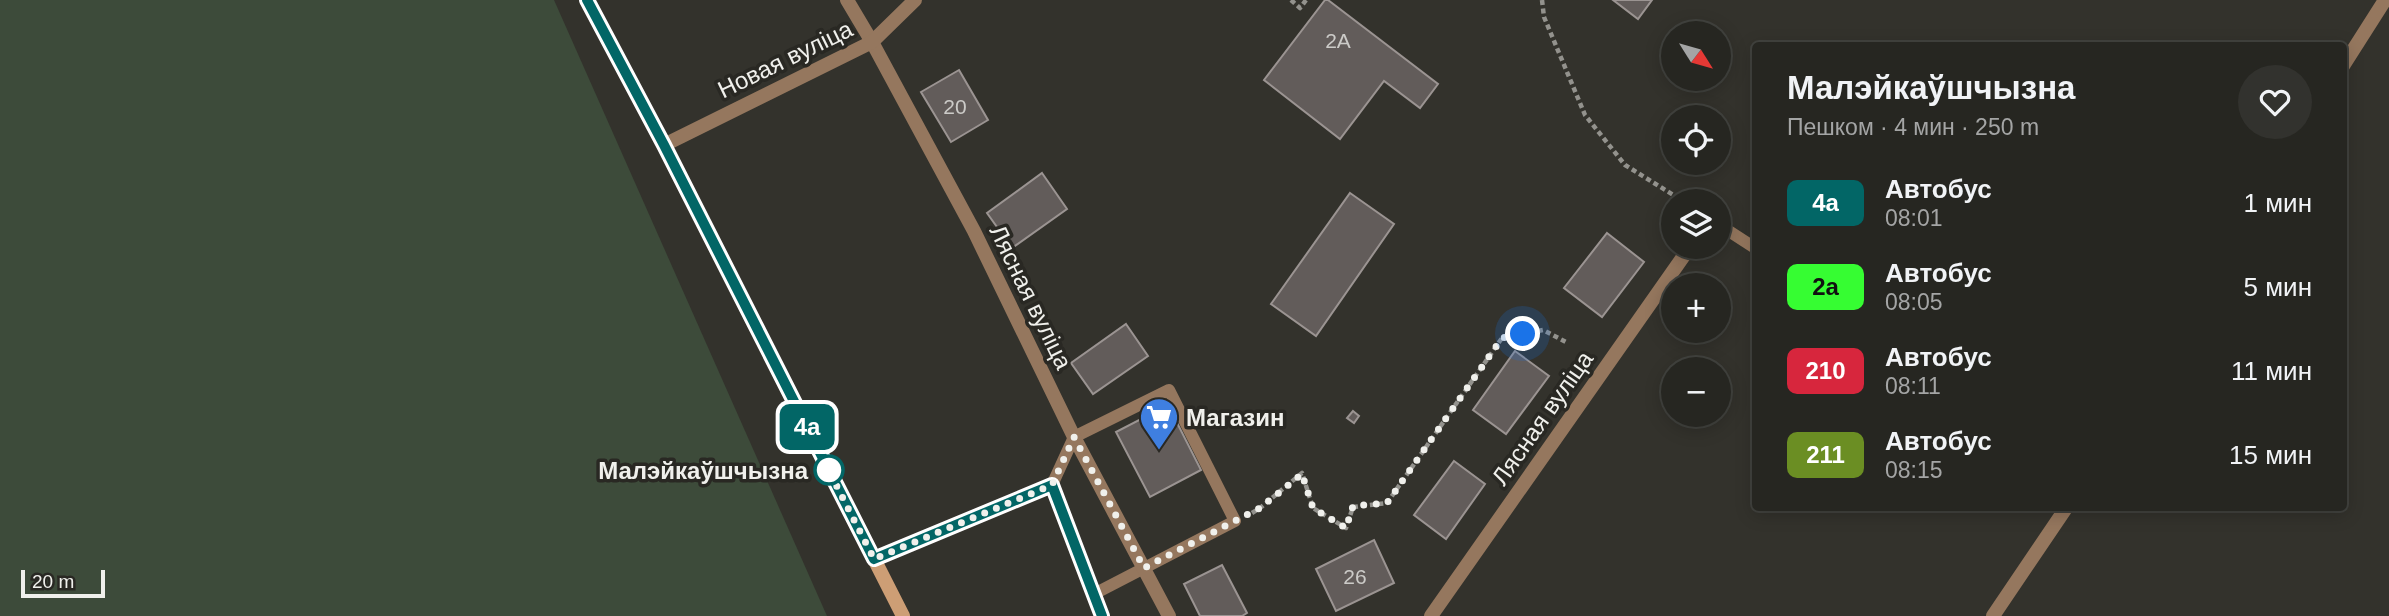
<!DOCTYPE html>
<html lang="ru">
<head>
<meta charset="utf-8">
<style>
	:root { --surface:#262621; --page:#32322e; --text:#f1f3f6; --muted:#a4a5a5; --line:#42433f }
	body { margin:0; font-family:Arial,sans-serif; background:var(--page); color:var(--text); height:100vh; display:flex; flex-direction:column; font-size:26px; white-space:nowrap }
	* { box-sizing:border-box; margin:0 }
	p { font-size:23px; color:var(--muted) }
	.icon { flex:none; width:38px; height:38px; fill:none; stroke:currentColor; stroke-width:2; stroke-linecap:round; stroke-linejoin:round }
	.map { position:relative; flex:1; overflow:hidden }
	.panel { position:absolute; left:1752px; top:42px; width:595px; height:469px; display:flex; flex-direction:column; background:var(--surface); border-radius:7px; box-shadow:0 4px 18px #0003,0 0 0 2px var(--line) }
	.panel>* { flex:none }
	.badge { padding:0 14px; border-radius:10px; font-size:24px; line-height:46px }
	.needle { width:46px; rotate:127deg }
	.controls { position:absolute; left:1661px; top:21px; display:grid; gap:14px }
	.controls a { display:grid; place-items:center; width:70px; height:70px; border-radius:50%; background:var(--surface); box-shadow:0 4px 18px #0003,0 0 0 2px var(--line); font-size:35px }
	.scale { position:absolute; left:21px; bottom:18px; width:84px; box-sizing:border-box; padding-left:7px; border:4px solid #f0f0ec; border-top:0; font-size:19px; line-height:24px; white-space:nowrap; color:#f0f0ec; -webkit-text-stroke:5px #292823; paint-order:stroke }
	.you { position:absolute; width:35px; height:35px; margin:-18px; border:5px solid #fff; border-radius:50%; background:#1a73e8; box-shadow:0 0 0 10px #1a73e833 }
	.map>.badge { position:absolute; translate:-50% -50%; box-shadow:0 0 0 4px #fff }
	.round { display:grid; place-items:center; flex:none; width:74px; height:74px; border-radius:37px; background:var(--page) }
	.headline { display:flex; align-items:center; justify-content:space-between; height:119px; padding:0 35px }
	h1 { font-size:33px; font-weight:700; line-height:52px }
	ul { padding:0; list-style:none }
	li { display:flex; align-items:center; gap:21px; height:84px; padding:0 35px }
	li div { flex:1 }
	li b { display:block; font-size:26px }
	li em { font-style:normal }
	li .badge { min-width:77px; font-weight:700; text-align:center }
	.map>svg:first-child { display:block }
</style>
</head>
<body>
<div class="map">
<svg width="2389" height="616" viewBox="0 0 2389 616">
	<rect width="100%" height="100%" fill="#33322c"/>
	<polygon fill="#3d4b3a" points="0,0 554,0 827,616 0,616"/>
	<g fill="#625c5a" stroke="#9b9492" stroke-width="2">
		<polygon points="1325,0 1328,0 1438,84 1420,108 1384,81 1340,139 1264,80"/>
		<polygon points="1613,0 1652,0 1638,19"/>
		<polygon points="959,70 988,120 951,142 921,92"/>
		<polygon points="1042,173 1067,209 1012,248 987,213"/>
		<polygon points="1350,193 1394,224 1316,336 1271,304"/>
		<polygon points="1607,233 1644,262 1602,317 1564,288"/>
		<polygon points="1126,324 1148,356 1093,394 1071,363"/>
		<polygon points="1515,351 1549,376 1506,434 1473,410"/>
		<polygon points="1168,405 1201,470 1150,497 1116,432"/>
		<polygon points="1353,411 1359,416 1354,423 1347,418"/>
		<polygon points="1454,461 1485,484 1446,539 1414,515"/>
		<polygon points="1374,540 1394,583 1336,611 1316,569"/>
		<polygon points="1222,565 1247,613 1242,616 1200,616 1184,584"/>
	</g>
	<g fill="none" stroke-linecap="round" stroke-linejoin="round">
		<g stroke="#93928d" stroke-width="4.5" stroke-dasharray="5 3.5" stroke-linecap="butt">
			<polyline points="1291,0 1300,8 1306,0"/>
			<polyline points="1542,0 1544,17 1585,115 1625,165 1683,201"/>
			<polyline points="1252,513 1260,508 1302,473 1313,508 1346,528 1353,507 1387,503 1502,338 1543,330 1568,343"/>
		</g>
		<g stroke="#95775e" stroke-width="12">
			<polyline points="1718,224 1755,248"/>
			<polyline points="1052,485 1074,437 1169,390 1235,521 1094,594"/>
			<polyline points="874,559 1052,485 1102,616"/>
		</g>
		<g stroke="#95775e" stroke-width="14">
			<polyline points="847,0 872,42 974,231 1074,437 1169,616"/>
			<polyline points="2343,66 2385,0"/>
			<polyline points="664,145 872,42 915,0"/>
			<polyline points="1431,616 1690,247"/>
			<polyline points="1993,616 2066,508"/>
		</g>
		<polyline stroke="#cd9e75" stroke-width="14" points="587,0 664,145 903,616"/>
	</g>
	<g fill="none" stroke-linecap="round" stroke-linejoin="round">
		<g stroke="#fff" stroke-width="16">
			<polyline id="line" points="587,0 664,145 874,559 1052,485 1102,616"/>
		</g>
		<use href="#line" stroke="#026666" stroke-width="10"/>
		<polyline stroke="#f0f0ec" stroke-width="7" stroke-dasharray="0 12.6" points="829,470 827,467 874,559 1052,485 1074,437 1144,568 1260,508 1302,474 1313,508 1346,528 1353,506 1387,503 1502,338 1523,334"/>
	</g>
	<defs>
		<g id="supermarket-pin" transform="scale(2.0125)"><path d="M0 17L-7.5 6A9.5 9.5 0 1 1 7.5 6Z" fill="#3f7fe0" stroke="#292823"/><path d="M-6-5.5h2.5l.6 2H6L4.5 2H-2.5L-4.4-4H-6ZM-1.5 3.2a1.3 1.3 0 1 0 .1 0ZM3 3.2a1.3 1.3 0 1 0 .1 0Z" fill="#fff"/></g>
	</defs>
	<g fill-rule="evenodd">
		<use href="#supermarket-pin" x="1159" y="417"/>
	</g>
	<circle fill="#fff" stroke="#026666" stroke-width="3.5" cx="829" cy="470" r="14"/>
	<g text-anchor="middle" dominant-baseline="central" stroke-width="7" stroke-linejoin="round" paint-order="stroke">
		<g font-size="21" fill="#cccbc8">
			<text x="1338" y="40">2А</text>
			<text x="955" y="106">20</text>
			<text x="1355" y="576">26</text>
		</g>
		<g font-size="24" fill="#f0f0ec" stroke="#292823">
			<text transform="translate(785 59) rotate(-26)">Новая вуліца</text>
			<text transform="translate(1031 297) rotate(64)">Лясная вуліца</text>
			<text transform="translate(1542 418) rotate(-55)">Лясная вуліца</text>
		</g>
		<g font-size="24" font-weight="bold" fill="#f0f0ec" stroke="#292823" text-anchor="start">
			<text x="1186" y="417">Магазин</text>
		</g>
		<g font-size="24" font-weight="bold" fill="#f0f0ec" stroke="#292823" text-anchor="end">
			<text x="808" y="470">Малэйкаўшчызна</text>
		</g>
	</g>
</svg>
<div class="controls">
<a><svg class="needle" viewBox="-14 -14 28 28"><path d="M0-13l5 13h-10z" fill="#e53935"/><path d="M0 13l5-13h-10z" fill="#a4a5a5"/></svg></a>
<a><svg class="icon" aria-label="locate" viewBox="0 0 24 24"><circle cx="12" cy="12" r="6"/><path d="M12 2v4M12 18v4M2 12h4M18 12h4"/></svg></a>
<a><svg class="icon" aria-label="layers" viewBox="0 0 24 24"><path d="M12 4l9 5-9 5-9-5zM3 14l9 5 9-5"/></svg></a>
<a>+</a>
<a>−</a>
</div>
<div class="scale">20 m</div>
<div class="you" style="left:1523px;top:334px"></div>
<b class="badge" style="left:807px;top:427px;background:#026666;color:#fff">4а</b>
<section class="panel">
<div class="headline"><div><h1>Малэйкаўшчызна</h1><p>Пешком · 4 мин · 250 m</p></div><a class="round"><svg class="icon" aria-label="heart" viewBox="0 0 24 24"><path d="M12 20l-8-8c-3-5 5-10 8-4 3-6 11-1 8 4z"/></svg></a></div>
<ul>
<li><span class="badge" style="background:#026666;color:#fff">4а</span><div><b>Автобус</b><p>08:01</p></div><em>1 мин</em></li>
<li><span class="badge" style="background:#36fd32;color:#111">2а</span><div><b>Автобус</b><p>08:05</p></div><em>5 мин</em></li>
<li><span class="badge" style="background:#d7263d;color:#fff">210</span><div><b>Автобус</b><p>08:11</p></div><em>11 мин</em></li>
<li><span class="badge" style="background:#6b8e23;color:#fff">211</span><div><b>Автобус</b><p>08:15</p></div><em>15 мин</em></li>
</ul>
</section>
</div>
</body>
</html>
